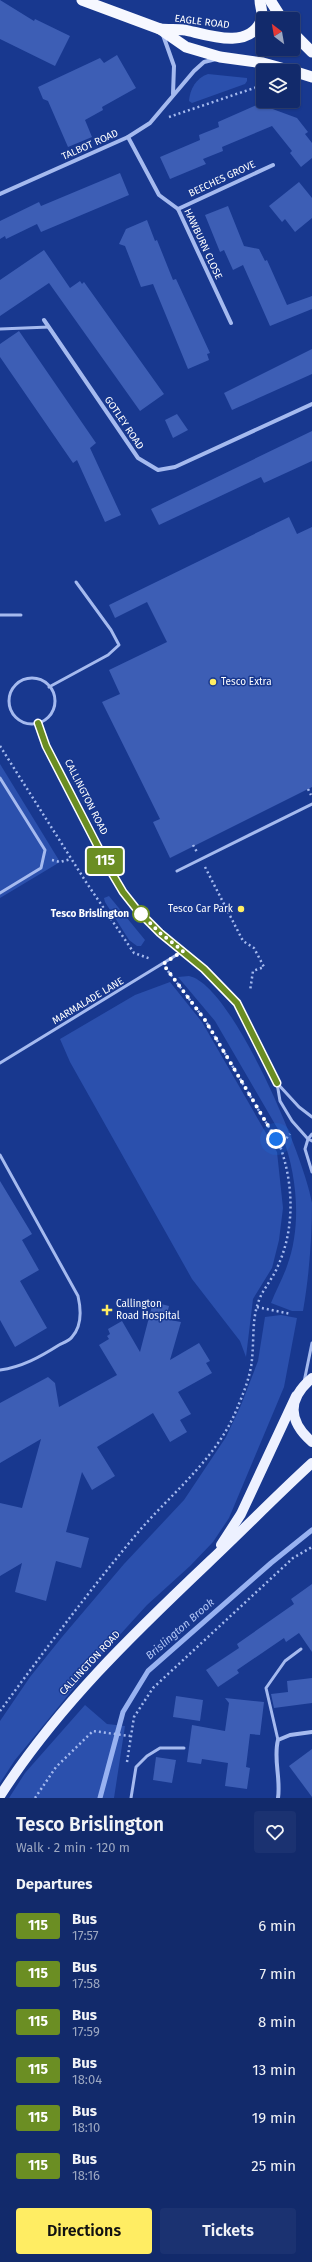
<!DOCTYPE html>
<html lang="en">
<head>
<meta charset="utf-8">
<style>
	:root { --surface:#122a6b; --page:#1b3271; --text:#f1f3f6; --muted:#9ca7c1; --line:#31467e; --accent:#ffed63 }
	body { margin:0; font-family:"Fira Sans",sans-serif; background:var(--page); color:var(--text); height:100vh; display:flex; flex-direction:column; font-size:15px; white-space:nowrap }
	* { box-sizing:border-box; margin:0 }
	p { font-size:13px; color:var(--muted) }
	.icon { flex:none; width:22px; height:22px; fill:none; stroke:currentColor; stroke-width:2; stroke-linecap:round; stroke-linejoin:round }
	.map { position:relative; height:1798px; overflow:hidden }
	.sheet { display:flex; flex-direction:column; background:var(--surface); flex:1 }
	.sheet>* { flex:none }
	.badge { padding:0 8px; border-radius:3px; font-size:14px; line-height:26px }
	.needle { width:26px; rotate:329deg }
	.controls { position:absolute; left:256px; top:12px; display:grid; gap:8px }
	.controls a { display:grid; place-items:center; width:44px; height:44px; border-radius:4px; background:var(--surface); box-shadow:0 1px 3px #0004,0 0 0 1px var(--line); font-size:20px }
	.you { position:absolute; width:20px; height:20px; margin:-10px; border:3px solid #fff; border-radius:50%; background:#1a73e8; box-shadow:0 0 0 6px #1a73e833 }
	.map>.badge { position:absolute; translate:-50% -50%; box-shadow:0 0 0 2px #fff }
	h2 { padding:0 16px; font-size:15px; line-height:36px }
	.round { display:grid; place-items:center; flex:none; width:42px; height:42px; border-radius:4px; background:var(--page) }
	.overview { display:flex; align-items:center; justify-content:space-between; height:68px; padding:0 16px }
	h1 { font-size:19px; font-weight:600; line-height:30px }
	.action { display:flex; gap:8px; margin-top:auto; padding:8px 16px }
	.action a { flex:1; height:46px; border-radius:4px; background:var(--accent); color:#111; font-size:16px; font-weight:600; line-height:46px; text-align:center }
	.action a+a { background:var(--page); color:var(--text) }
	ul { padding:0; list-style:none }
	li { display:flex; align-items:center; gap:12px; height:48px; padding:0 16px }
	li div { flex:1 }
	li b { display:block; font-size:15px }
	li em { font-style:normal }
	li .badge { min-width:44px; font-weight:700; text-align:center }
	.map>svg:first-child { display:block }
</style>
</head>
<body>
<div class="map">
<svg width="312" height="1798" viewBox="0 0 312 1798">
	<rect width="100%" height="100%" fill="#18388f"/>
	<g fill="#2b50ad">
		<path d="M 208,74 L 247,78 L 247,81 L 245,84 L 192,103 L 189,101 C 190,89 196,78 208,74 Z"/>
		<polygon points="0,764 60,862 0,898"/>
		<polygon points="109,896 145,940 141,946 137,946 129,940 105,902 104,898"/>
		<path d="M 189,976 C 233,985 305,1159 312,1203 C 312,1238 309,1277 303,1311 L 292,1311 L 271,1303 C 276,1290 283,1278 287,1266 C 302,1226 297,1176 283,1138 L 215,1021 L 178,977 Z"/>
		<polygon points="170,982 202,1022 277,1152 283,1208 279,1240 272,1268 253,1299 246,1357 240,1341 192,1279 70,1062 60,1039 135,995"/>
		<polygon points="281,1315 297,1318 284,1387 229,1518 213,1542 190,1566 147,1605 96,1661 15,1760 0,1783 0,1721 30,1677 62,1637 124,1564 184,1500 226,1437 241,1405 258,1361 265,1317"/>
		<polygon points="85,1705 107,1724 125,1726 114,1798 9,1798 25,1773"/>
	</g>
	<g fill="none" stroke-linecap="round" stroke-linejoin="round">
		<polyline stroke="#98b2f1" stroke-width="5" points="100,1798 123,1712 148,1671 271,1563 312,1530"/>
	</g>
	<g fill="#3d5eb5">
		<polygon points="0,0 34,21 35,19 70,36 55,66 0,39"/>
		<polygon points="117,55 136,88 102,107 103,110 85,120 92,137 68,147 48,101 43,99 38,87 100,58 104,63"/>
		<polygon points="259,104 297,118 308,132 305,134 312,143 312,158 301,167 290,153 292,151 272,126 222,147 223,151 203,159 206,164 170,179 160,157 200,140 199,135 219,127 218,122"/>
		<polygon points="120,173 129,195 41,232 37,224 6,239 5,236 0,239 0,221 39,202 41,206"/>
		<polygon points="299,182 312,198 312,218 295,232 285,219 282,222 269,206"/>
		<polygon points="228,206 244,246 259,249 265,261 267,260 287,305 312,296 312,309 270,326 243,265 233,270 224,250 220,252 205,215"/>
		<polygon points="147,220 155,241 157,240 173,280 176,279 210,353 207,354 209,360 188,369 153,284 141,287 125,246 119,244 126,229"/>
		<polygon points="44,250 70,288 80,281 82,284 84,282 164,394 140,411 49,283 0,316 0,280"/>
		<polygon points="19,331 96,443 90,448 121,515 105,522 77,460 73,463 0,357 0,344"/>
		<polygon points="312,349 312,374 232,410 224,393"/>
		<polygon points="177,414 188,430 173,438 165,420"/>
		<polygon points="312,431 312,461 264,483 261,477 159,525 151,509"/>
		<polygon points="289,517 297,534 312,527 312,787 170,858 153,822 160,819 102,702 120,694 109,670 167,642 147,602 115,618 109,605"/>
		<polygon points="0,1181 32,1234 22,1240 39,1270 20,1281 47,1328 15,1347 0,1320"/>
		<polygon points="153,1302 169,1306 167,1314 171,1314 170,1320 181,1322 170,1360 199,1343 210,1361 206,1363 212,1373 178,1392 191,1414 180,1420 187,1432 170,1442 153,1413 97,1447 115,1476 92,1490 82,1472 66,1532 89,1538 81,1568 56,1561 46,1601 15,1592 22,1563 0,1576 0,1503 22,1508 41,1439 0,1463 0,1403 48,1377 55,1383 59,1407 117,1375 99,1345 109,1339 107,1336 110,1334 108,1329 122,1321 140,1352"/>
		<polygon points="312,1584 312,1652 299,1633 286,1642 284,1638 237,1670 239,1673 218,1687 206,1670 239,1648 237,1644 294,1604 291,1599"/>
		<polygon points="312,1678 312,1703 274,1708 271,1694 288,1692 287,1681"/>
		<polygon points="176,1696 203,1700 200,1721 173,1717"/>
		<polygon points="225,1698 264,1702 260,1735 250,1734 246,1767 250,1768 247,1789 225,1786 228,1763 202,1759 201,1764 187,1762 192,1725 225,1731 229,1703"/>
		<polygon points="312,1749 312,1797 289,1766"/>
		<polygon points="156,1757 176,1760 172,1783 153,1780"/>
	</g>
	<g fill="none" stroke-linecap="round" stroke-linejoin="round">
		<g stroke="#a5baef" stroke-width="2.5" stroke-dasharray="2 3" stroke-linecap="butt">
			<polyline points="169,117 263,85"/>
			<polyline points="0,746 86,882 134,953 151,959"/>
			<polyline points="308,789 311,795"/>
			<polyline points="193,845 197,852"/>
			<polyline points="52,860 60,862 71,859"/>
			<polyline points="205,867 243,941 254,948 264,967 253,971 250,991"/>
			<polyline points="280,1146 290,1134"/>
			<polyline points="257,1307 291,1314"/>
			<path d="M 0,1711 C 45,1650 91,1588 140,1530 C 174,1491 219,1456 238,1406 C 244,1392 251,1374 252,1359 C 254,1341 252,1320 258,1303 C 262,1290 272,1280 277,1268 C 295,1230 294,1185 280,1146 L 205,1020 L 168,971"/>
			<polyline points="127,1762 134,1717 153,1688 293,1558 312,1547"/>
			<polyline points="35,1798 56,1767 93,1731 130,1736"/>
		</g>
		<g stroke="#a5baef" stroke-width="3">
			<polyline points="0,329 49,327"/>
			<polyline points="0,615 21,615"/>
			<circle cx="32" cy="701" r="23"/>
			<polyline points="49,687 108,655 119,645 111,630 76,582"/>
			<polyline points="39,723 46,746 110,870 123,892 138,911 160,933 205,969 237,1003 277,1083 280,1101 292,1121 308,1139 305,1149 312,1172"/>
			<polyline points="0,778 45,850 41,868 0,893"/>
			<polyline points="177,871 312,804"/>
			<polyline points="0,1063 183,951"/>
			<polyline points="277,1083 299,1107 312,1117"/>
			<polyline points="312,1134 308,1139 312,1141"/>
			<path d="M 0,1155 L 78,1296 C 81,1309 82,1326 72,1337 C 69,1341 63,1343 59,1345 C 40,1357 22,1367 0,1370"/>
			<polyline points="304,1382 312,1343"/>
			<polyline points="278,1740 266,1688 285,1661 301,1649"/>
			<polyline points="131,1798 136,1767 147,1756 160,1748 184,1748"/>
		</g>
		<g stroke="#a5baef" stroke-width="4">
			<polyline points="163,35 174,66 173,94"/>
			<polyline points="128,137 159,195 178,209 231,323"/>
			<polyline points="0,194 128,137 150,123 194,71 204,62 216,59"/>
			<polyline points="178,209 273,165"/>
			<polyline points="44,320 138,458 158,470 175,467 312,404"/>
			<path d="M 278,1798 C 281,1778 273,1759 278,1740 L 290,1735 L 312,1732"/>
		</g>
		<g stroke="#edf1ff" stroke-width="10">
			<path d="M 312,1378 C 287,1399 288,1421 312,1442"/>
			<polyline points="221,1545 241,1514 296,1396"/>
			<path d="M 0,1796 C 57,1707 133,1634 209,1562 C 244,1529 277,1495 312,1463"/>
		</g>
		<g stroke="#f6f8ff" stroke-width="11">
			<polyline points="82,0 160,29 186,47 220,57 263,63 292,71"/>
			<polyline points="270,0 282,19"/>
			<path d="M 160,29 C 168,30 177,29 185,30 C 208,35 248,50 261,21 C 264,13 260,8 260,0"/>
			<polyline points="293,33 312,52"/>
			<polyline points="293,71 312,77"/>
		</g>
	</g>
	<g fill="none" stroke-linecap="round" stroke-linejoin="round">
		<g stroke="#fff" stroke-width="9">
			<polyline id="line" points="38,723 46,746 110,870 123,892 138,911 160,933 204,969 237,1003 277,1083"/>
		</g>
		<use href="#line" stroke="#6b8e23" stroke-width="6"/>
		<polyline stroke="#fff" stroke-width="4" stroke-dasharray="0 7.2" points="141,914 138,911 160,933 183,951 163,964 205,1020 276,1139"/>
	</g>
	<g fill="#ffed63" stroke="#18388f" stroke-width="1.5">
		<circle cx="213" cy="682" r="4"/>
		<circle cx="241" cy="909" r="4"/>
		<path d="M105 1304h4v4h4v4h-4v4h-4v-4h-4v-4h4z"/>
	</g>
	<circle fill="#fff" stroke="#6b8e23" stroke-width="2" cx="141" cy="914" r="8"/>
	<g text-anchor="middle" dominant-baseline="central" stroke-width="3" stroke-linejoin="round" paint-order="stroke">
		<g font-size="10" fill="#fff" stroke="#18388f">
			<text transform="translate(202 22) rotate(7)">EAGLE ROAD</text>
			<text transform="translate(90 145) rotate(-24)">TALBOT ROAD</text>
			<text transform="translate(222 179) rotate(-25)">BEECHES GROVE</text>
			<text transform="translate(203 244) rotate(65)">HAWBURN CLOSE</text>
			<text transform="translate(124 423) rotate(56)">GOTLEY ROAD</text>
			<text transform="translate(86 797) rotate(63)">CALLINGTON ROAD</text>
			<text transform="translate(88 1001) rotate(-31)">MARMALADE LANE</text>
			<text transform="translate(90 1663) rotate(-47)">CALLINGTON ROAD</text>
		</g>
		<g font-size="10" fill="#fff" stroke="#18388f" text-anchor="start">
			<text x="221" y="682">Tesco Extra</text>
			<text x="233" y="909" text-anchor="end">Tesco Car Park</text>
			<text x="116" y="1304">Callington<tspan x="116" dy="12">Road Hospital</tspan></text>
		</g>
		<g font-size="10" font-weight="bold" fill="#fff" stroke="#18388f" text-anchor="end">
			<text x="129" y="914">Tesco Brislington</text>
		</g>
		<g font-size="11" font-style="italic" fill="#b1c5f6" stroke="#18388f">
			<text transform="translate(180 1629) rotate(-41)">Brislington Brook</text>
		</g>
	</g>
</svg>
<div class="controls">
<a><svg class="needle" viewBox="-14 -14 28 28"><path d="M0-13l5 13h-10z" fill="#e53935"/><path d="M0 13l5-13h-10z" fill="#9ca7c1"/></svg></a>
<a><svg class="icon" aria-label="layers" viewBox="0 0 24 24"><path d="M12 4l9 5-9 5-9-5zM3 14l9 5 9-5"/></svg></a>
</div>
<div class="you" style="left:276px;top:1139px"></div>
<b class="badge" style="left:105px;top:861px;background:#6b8e23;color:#fff">115</b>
</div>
<section class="sheet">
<div class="overview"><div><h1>Tesco Brislington</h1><p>Walk · 2 min · 120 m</p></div><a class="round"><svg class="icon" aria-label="heart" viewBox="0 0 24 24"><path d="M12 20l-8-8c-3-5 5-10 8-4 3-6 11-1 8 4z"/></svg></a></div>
<h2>Departures</h2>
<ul>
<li><span class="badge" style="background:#6b8e23;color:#fff">115</span><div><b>Bus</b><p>17:57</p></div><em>6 min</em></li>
<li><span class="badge" style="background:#6b8e23;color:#fff">115</span><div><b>Bus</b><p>17:58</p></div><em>7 min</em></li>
<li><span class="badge" style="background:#6b8e23;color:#fff">115</span><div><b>Bus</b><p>17:59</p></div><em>8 min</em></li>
<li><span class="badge" style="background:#6b8e23;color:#fff">115</span><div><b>Bus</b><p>18:04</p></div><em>13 min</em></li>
<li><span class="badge" style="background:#6b8e23;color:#fff">115</span><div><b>Bus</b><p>18:10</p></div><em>19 min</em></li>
<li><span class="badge" style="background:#6b8e23;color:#fff">115</span><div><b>Bus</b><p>18:16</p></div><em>25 min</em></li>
</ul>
<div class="action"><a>Directions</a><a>Tickets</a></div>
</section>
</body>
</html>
